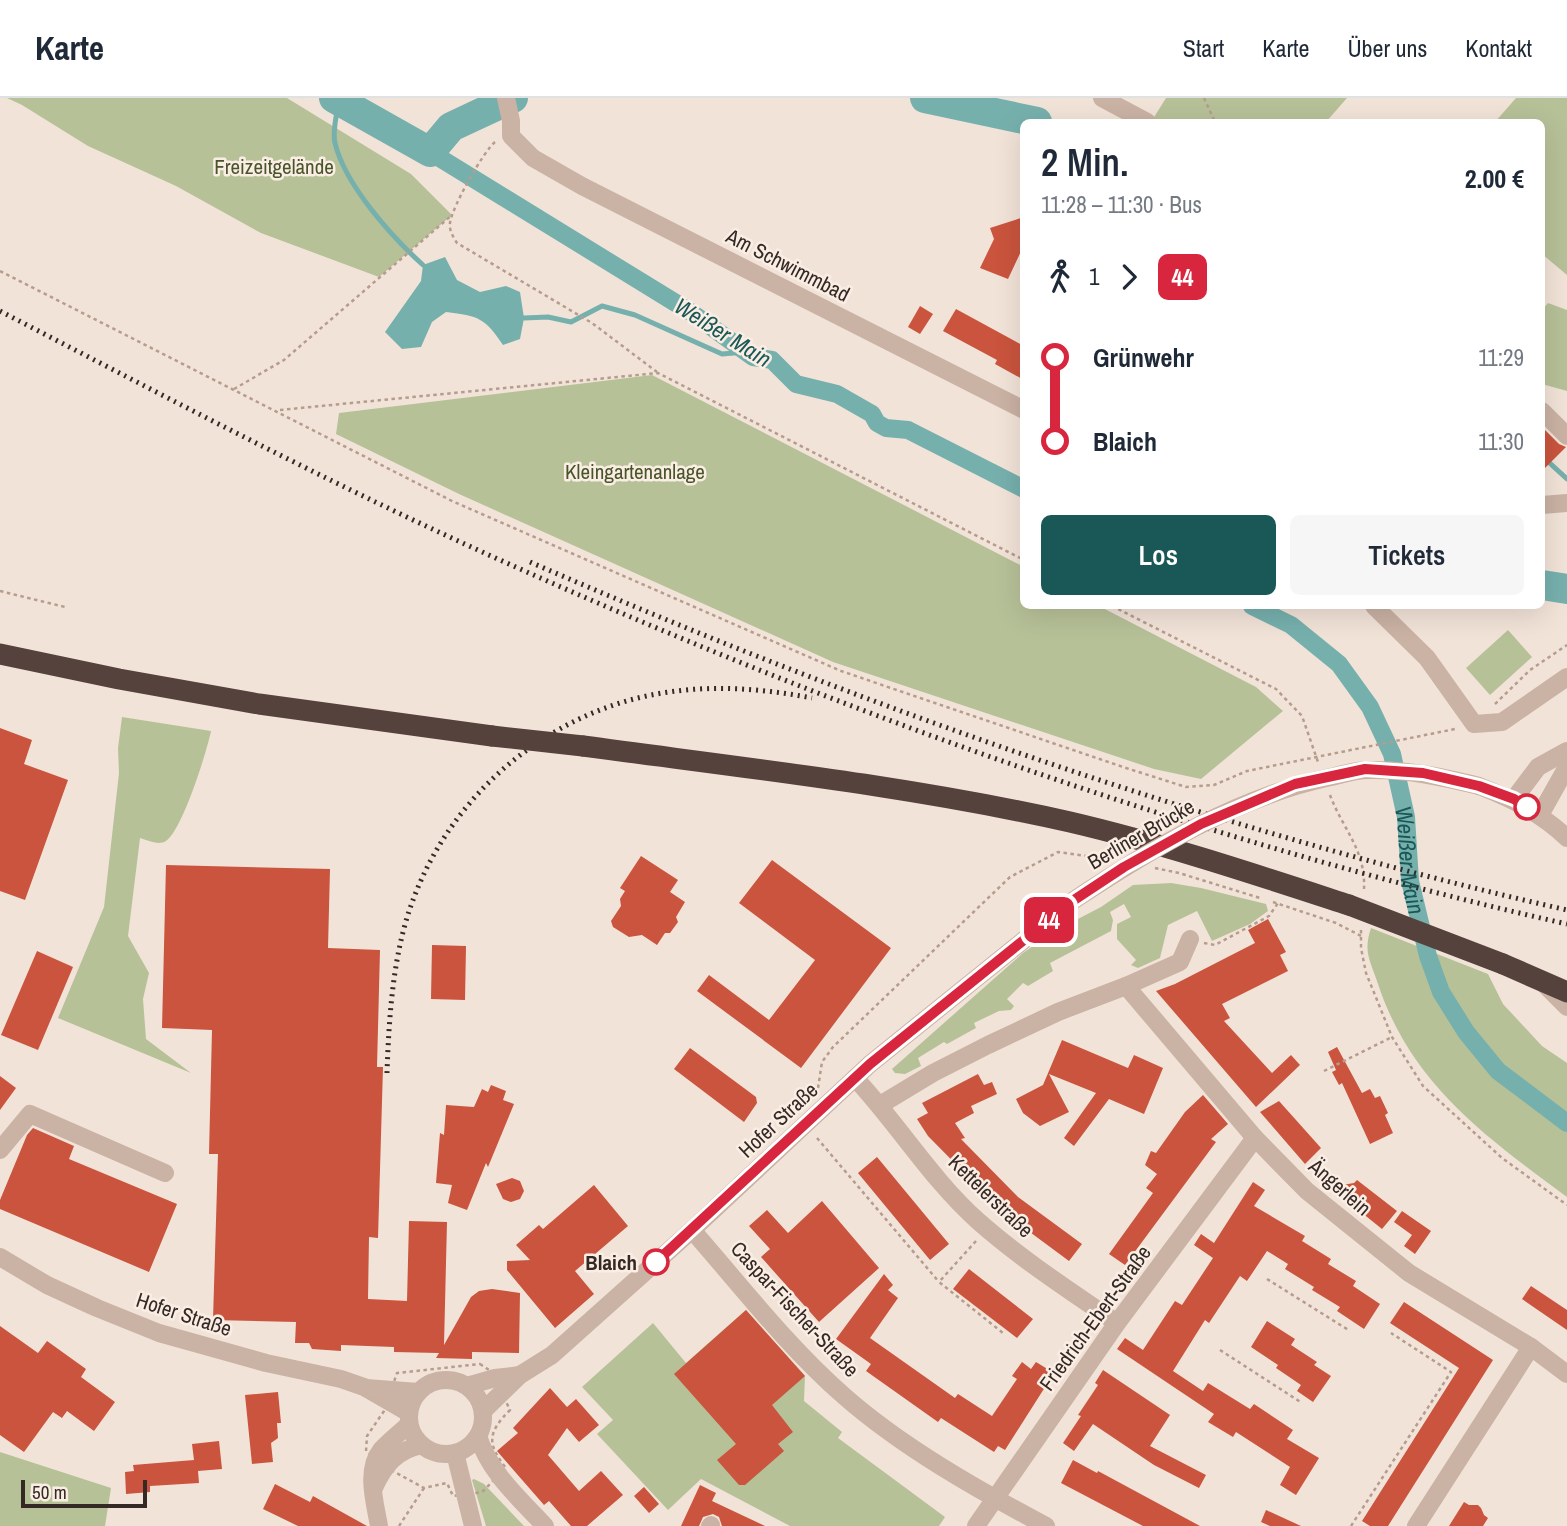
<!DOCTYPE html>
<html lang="de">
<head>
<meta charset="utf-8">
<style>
	:root { --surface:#fff; --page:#f6f6f7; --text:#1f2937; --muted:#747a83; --line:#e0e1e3; --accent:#1a5857 }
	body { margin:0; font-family:"Archivo Narrow",sans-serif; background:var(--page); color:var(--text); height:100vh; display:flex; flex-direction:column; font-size:26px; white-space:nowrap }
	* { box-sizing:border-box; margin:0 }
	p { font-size:23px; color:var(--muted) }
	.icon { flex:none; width:38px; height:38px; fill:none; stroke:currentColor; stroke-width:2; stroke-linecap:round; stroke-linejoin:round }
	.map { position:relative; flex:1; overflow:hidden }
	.panel { position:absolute; left:1020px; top:21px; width:525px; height:490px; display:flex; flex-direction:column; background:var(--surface); border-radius:10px; box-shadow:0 7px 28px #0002 }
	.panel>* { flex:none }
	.badge { padding:0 14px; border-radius:10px; font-size:24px; line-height:46px }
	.scale { position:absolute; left:21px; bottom:18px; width:126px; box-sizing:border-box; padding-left:7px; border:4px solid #352926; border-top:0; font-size:19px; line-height:24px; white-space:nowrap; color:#352926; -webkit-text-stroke:5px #faeee4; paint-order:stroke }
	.map>.badge { position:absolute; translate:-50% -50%; box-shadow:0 0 0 4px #fff }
	.legs { display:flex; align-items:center; gap:10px; height:77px; padding:0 21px; font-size:23px }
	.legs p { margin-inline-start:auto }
	.head { display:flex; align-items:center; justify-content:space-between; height:119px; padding:0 21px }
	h1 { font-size:38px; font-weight:600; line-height:52px }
	.primary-button { display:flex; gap:14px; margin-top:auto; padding:14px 21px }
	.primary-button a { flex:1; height:80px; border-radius:10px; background:var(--accent); color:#fff; font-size:28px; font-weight:600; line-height:80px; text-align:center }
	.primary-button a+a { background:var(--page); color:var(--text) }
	ul { padding:0 21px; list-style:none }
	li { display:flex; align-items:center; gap:24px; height:84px; font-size:26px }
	li i { display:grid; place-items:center; width:10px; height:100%; margin:0 9px; background:currentColor }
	li i::after { content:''; width:18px; height:18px; margin:-9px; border:5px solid; border-radius:50%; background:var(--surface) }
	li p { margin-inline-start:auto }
	li:first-child i { background:linear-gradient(#0000 50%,currentColor 0) }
	li:last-child i { background:linear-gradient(currentColor 50%,#0000 0) }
	header { display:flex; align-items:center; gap:42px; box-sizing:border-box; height:98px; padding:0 35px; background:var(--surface); border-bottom:2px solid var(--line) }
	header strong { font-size:33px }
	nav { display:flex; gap:38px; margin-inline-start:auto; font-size:24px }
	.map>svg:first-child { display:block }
</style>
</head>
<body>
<header>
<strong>Karte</strong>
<nav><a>Start</a><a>Karte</a><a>Über uns</a><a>Kontakt</a></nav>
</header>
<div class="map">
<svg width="1567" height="1428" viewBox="0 0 1567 1428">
	<rect width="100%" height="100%" fill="#f2e3d8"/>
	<g fill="#b7c198">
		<polygon points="7,0 287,0 411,76 452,117 379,179 261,135 176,88 88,48 22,7"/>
		<polygon points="1166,0 1347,0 1326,24 1151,24"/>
		<polygon points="1516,0 1567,0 1567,177 1542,156 1542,24 1495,24"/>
		<polygon points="1548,205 1567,212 1567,293 1542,286 1542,212"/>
		<polygon points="652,277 1024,469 1024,508 1099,508 1256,589 1283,613 1201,681 1154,671 833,564 459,396 336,336 339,315"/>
		<polygon points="1508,532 1532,559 1490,597 1466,570"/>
		<path d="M 122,619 L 211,633 C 207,653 182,733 166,743 C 158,748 148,742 140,740 L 128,838 L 149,875 L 143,901 L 146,941 L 191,975 L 58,920 L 104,809 L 119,675 L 118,650 Z"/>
		<polygon points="1171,785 1201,790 1266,806 1268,813 1250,826 1212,843 1197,813 1168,827 1160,860 1138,870 1131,867 1136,862 1117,841 1117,826 1131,819 1124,806 1110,814 1113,822 1111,833 1050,865 1053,873 1028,888 1023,885 1007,901 1014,908 1011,912 999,913 974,925 976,930 947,946 944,944 918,960 921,968 905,976 895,975 892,971 1023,855 1053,834 1101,809 1133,787"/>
		<path d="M 1371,830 L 1488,876 L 1503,906 L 1542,948 L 1567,965 L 1567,1099 C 1486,1039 1411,986 1378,886 C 1370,862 1363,854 1371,830 Z"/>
		<polygon points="746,1212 805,1278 804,1303 842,1334 838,1340 945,1419 939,1428 790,1428 701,1381 668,1412 597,1336 613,1322 582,1289 653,1225 686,1265"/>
		<polygon points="0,1354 111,1390 105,1428 0,1428"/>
		<polygon points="474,1381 484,1386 524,1428 486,1428 472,1382"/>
	</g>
	<path fill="#76b0ad" d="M 445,159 L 457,182 L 480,194 L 506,188 L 520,194 L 524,220 L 520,241 L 503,247 C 485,220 479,218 446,214 L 432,224 L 421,249 L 402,251 L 385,234 L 421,183 L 423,167 Z"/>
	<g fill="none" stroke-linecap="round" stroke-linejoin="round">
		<g stroke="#76b0ad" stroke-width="5">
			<path d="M 339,3 C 337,15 332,33 335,45 C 345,87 392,139 423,167"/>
			<polyline points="524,220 548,219 571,224 602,208 635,217 722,256 746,254"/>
			<polyline points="1542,358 1567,381"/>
		</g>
		<g stroke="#76b0ad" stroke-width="18">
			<polyline points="430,54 692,215 753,259 772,262 796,286 837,296 872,316 877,325 886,330 908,332 1024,391"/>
			<path id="s1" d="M 1252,508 L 1291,527 L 1339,566 L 1370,609 L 1392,656 L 1406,719 L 1410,783 L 1428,858 L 1441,894 L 1466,934 L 1498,973 L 1567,1025"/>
		</g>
		<g stroke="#76b0ad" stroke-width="30">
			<polyline points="334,0 430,54 451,29 513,0"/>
			<polyline points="925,0 1037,24"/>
			<polyline points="1542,487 1567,491"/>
		</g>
	</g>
	<g fill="#ca543d">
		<polygon points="1024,119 1024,147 1008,181 980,170 994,141 990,130"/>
		<polygon points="920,208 933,216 920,236 908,229"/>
		<polygon points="956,211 1024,248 1024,282 995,266 997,262 943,233"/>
		<polygon points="1542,329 1559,346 1566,349 1542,373"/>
		<polygon points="0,630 32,642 24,666 68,682 25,802 0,793"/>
		<polygon points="641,758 678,782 670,794 685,804 676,819 678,824 670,835 665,835 657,847 642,837 629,839 613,829 611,823 621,808 620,801 625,793 620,790"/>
		<polygon points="772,762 891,850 801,970 697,893 709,877 769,922 815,862 739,805"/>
		<polygon points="166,767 330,771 328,850 380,852 377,969 383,969 378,1140 369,1139 368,1201 407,1203 409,1123 447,1124 444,1247 471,1199 479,1193 492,1191 520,1195 519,1255 472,1254 472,1261 436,1260 439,1255 394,1254 394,1249 341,1247 341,1253 312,1251 309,1245 295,1245 296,1224 213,1222 218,1056 209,1056 212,932 162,930"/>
		<polygon points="1268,821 1286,854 1280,857 1288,873 1222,906 1230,920 1224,923 1272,975 1291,957 1300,967 1256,1009 1156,893 1175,886 1255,845 1248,832"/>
		<polygon points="432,847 466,848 465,902 431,901"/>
		<polygon points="37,853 73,869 38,952 1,937"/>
		<polygon points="1062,942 1128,970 1134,957 1163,970 1144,1016 1109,1001 1074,1048 1064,1040 1096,995 1049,976 1069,1014 1040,1028 1023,1015 1016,1001 1043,987"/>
		<polygon points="1337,949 1362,995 1370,991 1375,1000 1380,998 1388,1015 1385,1017 1393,1035 1370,1046 1342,985 1339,987 1332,974 1336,972 1328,954"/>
		<polygon points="690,950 756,999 757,1005 744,1024 674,971"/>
		<polygon points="978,976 984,987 992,984 997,996 971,1008 974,1015 955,1025 965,1040 961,1041 1018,1099 1082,1146 1069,1163 1004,1115 928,1038 917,1021 928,1015 922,1005"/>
		<polygon points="0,978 16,990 0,1012"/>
		<polygon points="491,987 506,993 503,1002 514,1006 488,1069 486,1065 467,1112 448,1105 452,1087 436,1085 440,1035 444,1037 446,1007 474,1009 482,991 488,994"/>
		<polygon points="1203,997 1228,1026 1211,1041 1216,1044 1125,1167 1109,1156 1153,1095 1146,1090 1157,1076 1145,1067 1151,1053 1156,1055 1185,1014"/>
		<polygon points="1279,1003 1321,1050 1305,1066 1260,1014"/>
		<polygon points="33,1030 74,1048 69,1061 177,1106 149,1174 0,1111 0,1102 27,1037"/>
		<polygon points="877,1059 949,1146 930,1162 858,1075"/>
		<polygon points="512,1080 520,1083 524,1093 520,1101 511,1104 503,1101 496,1086"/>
		<polygon points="1357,1082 1397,1113 1382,1131 1336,1094 1342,1087 1354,1085"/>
		<polygon points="1253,1084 1265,1092 1254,1108 1305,1138 1302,1143 1331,1161 1328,1166 1356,1183 1353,1188 1380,1206 1364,1231 1337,1213 1340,1209 1312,1192 1314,1189 1285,1171 1288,1166 1267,1153 1247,1183 1240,1178 1209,1225 1205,1222 1173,1273 1203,1293 1208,1285 1250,1311 1254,1306 1293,1332 1287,1341 1319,1360 1296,1397 1280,1387 1290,1369 1236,1334 1233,1339 1208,1324 1214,1316 1117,1251 1125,1240 1143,1252 1175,1203 1182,1207 1213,1160 1194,1147 1201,1136 1214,1145"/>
		<polygon points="594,1087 628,1128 575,1173 594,1196 555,1230 507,1172 507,1163 530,1162 516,1147 539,1127 543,1131"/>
		<polygon points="822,1103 879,1170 819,1224 761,1159 770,1151 749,1128 767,1112 788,1135"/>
		<polygon points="1402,1113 1431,1133 1415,1156 1404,1148 1412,1137 1394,1124"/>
		<polygon points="969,1171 1033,1221 1017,1240 953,1191"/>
		<polygon points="884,1176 893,1187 888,1192 898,1200 870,1240 955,1300 958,1296 992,1318 1017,1281 1012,1278 1022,1264 1031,1271 1036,1264 1054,1275 1005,1352 998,1348 994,1354 941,1320 938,1324 866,1273 871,1266 836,1241"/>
		<polygon points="1531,1188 1567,1212 1567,1232 1522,1201"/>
		<polygon points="1404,1204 1493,1262 1388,1428 1370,1428 1362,1423 1459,1270 1390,1225"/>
		<polygon points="746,1212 805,1278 772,1307 793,1334 778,1346 784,1353 745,1387 739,1387 717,1362 736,1346 674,1276"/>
		<polygon points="1267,1223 1295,1241 1291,1247 1317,1264 1314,1267 1331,1278 1313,1304 1297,1293 1301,1287 1276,1270 1278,1267 1251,1249"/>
		<polygon points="0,1228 38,1255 47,1243 86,1271 81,1279 115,1304 94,1333 67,1313 62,1320 53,1314 24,1354 0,1337"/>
		<polygon points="1103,1272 1170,1317 1150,1348 1206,1377 1199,1390 1154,1367 1093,1326 1074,1353 1063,1345 1081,1318 1078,1317 1098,1287 1095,1285"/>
		<polygon points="550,1290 567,1309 576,1301 599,1327 579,1344 567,1330 548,1357 579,1393 601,1373 623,1397 587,1428 571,1428 549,1403 544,1407 497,1353 518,1335 513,1330"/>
		<polygon points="278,1294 281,1325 277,1325 278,1340 271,1345 273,1364 252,1366 245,1297"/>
		<polygon points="219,1343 222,1371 198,1373 199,1385 150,1388 150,1394 126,1396 125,1374 134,1373 133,1367 194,1362 192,1346"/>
		<polygon points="1073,1362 1097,1375 1098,1373 1200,1428 1143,1428 1061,1385"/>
		<polygon points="275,1386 310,1404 313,1398 367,1428 298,1428 263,1411"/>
		<polygon points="700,1387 716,1395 712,1403 765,1428 722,1428 719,1419 713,1416 703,1419 699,1428 681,1428"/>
		<polygon points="644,1389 659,1406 649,1415 634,1398"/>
		<polygon points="1464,1404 1469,1407 1478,1407 1481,1410 1484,1417 1488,1420 1483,1428 1449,1428"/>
		<polygon points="1266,1412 1301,1428 1270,1428 1261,1424"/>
	</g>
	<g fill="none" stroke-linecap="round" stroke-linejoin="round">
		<g stroke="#b69c8e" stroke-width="2.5" stroke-dasharray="3.5 3.5" stroke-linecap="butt">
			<polyline points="1204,0 1215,24"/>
			<path d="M 495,44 C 483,54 452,109 450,125 C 449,132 453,139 457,145 L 592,225 L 657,274"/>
			<polyline points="0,173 452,403 841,573 1126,670 1186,689 1214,687 1247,673 1455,631"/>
			<polyline points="234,291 284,262 452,117"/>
			<polyline points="280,312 658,275 1024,462"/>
			<polyline points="0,493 65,509"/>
			<polyline points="1112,508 1276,591 1302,618 1318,664"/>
			<polyline points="1495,606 1530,572 1567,547"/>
			<path d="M 1330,697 C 1342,730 1366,752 1364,791"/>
			<polyline points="1155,770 1179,775 1260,800"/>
			<polyline points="1273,804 1336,825 1361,838"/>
			<polyline points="1361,832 1361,850 1366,875 1392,939 1423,988 1502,1060 1567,1107"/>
			<polyline points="1204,845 1215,847 1269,818 1278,805"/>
			<polyline points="1324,973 1392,939"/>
			<polyline points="818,990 822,964 833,949 1010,779 1058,754 1108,761"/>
			<polyline points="817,1040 939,1184"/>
			<polyline points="976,1143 939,1184 1003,1235"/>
			<polyline points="1267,1181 1350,1233"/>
			<polyline points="1220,1252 1302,1305"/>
			<path d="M 480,1266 L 492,1274 L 510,1312 C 487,1335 487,1346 506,1370 L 482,1394 L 453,1398 L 447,1385 L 424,1390 L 391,1372 L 366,1353 L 367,1338 L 384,1313 L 397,1275 Z"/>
			<polyline points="399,1428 424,1390"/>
			<polyline points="1351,1428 1451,1274 1391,1235"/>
		</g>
		<g stroke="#cab2a4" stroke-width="18">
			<polyline points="506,0 511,23 511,38 533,60 582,88 1024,312"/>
			<polyline points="1102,0 1147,24"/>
			<polyline points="1542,313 1567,338"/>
			<polyline points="1542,407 1567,405"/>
			<polyline points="1374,508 1427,560 1474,626 1502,624 1567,579"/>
			<path d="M 1479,688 C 1512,701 1541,715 1567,740"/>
			<polyline points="1514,701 1538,669 1567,653"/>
			<polyline points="1540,717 1567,669"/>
			<polyline points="1545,887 1567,909"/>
			<polyline points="1126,888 1255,1040 1307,1093 1409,1175 1531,1249 1567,1276"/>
			<path d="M 855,980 C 898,1026 931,1081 978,1123 C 1021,1161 1070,1193 1117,1225"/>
			<polyline points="880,1007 933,975 988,947 1058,914 1126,888 1180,864 1190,841"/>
			<polyline points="0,1052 30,1016 165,1075"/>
			<path d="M 692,1132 C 741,1188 788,1249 844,1298 C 902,1349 978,1392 1046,1428"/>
			<polyline points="0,1159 47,1187 97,1210 159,1235 266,1265 341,1281 364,1289 409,1315"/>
			<circle cx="446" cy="1319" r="37"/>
			<polyline points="467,1288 495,1280 520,1277"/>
			<polyline points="366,1290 418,1294"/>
			<polyline points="483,1313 520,1277 552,1257 692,1132 870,966 1071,804"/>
			<path d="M 478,1338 C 489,1374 520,1401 545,1428"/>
			<polyline points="455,1355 473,1428"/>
			<path d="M 374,1390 C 384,1367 397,1352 422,1347"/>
			<path d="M 379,1428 C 375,1405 365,1372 381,1352 C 389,1343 400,1335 409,1326"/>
			<polyline points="710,1428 711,1427"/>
			<polyline points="976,1428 1117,1225 1255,1040"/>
			<polyline points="1416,1428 1531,1249"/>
		</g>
		<g stroke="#56423c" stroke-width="21">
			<polyline points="0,556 119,581 259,606 492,638"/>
			<path d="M 583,648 C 745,670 910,688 1070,724 C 1164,746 1257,777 1349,807"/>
			<polyline points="1503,866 1567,894"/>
		</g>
		<g stroke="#352926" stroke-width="5" stroke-dasharray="2 5" stroke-linecap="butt">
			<path d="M 0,213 C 168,300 336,389 509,466 C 849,618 1203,744 1567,826"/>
			<path d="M 530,464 C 866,610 1210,731 1567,812"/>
			<path d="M 387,975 C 389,918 393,855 413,802 C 453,693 553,610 669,594 C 716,587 765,591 812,600"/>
		</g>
		<path stroke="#cab2a4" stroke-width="18" d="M 1071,804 C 1151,751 1237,699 1331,679 C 1343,676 1356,672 1368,672 C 1406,671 1442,679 1479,688"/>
		<g stroke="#56423c" stroke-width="21">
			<polyline points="492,638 583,648"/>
			<polyline points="1349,807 1503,866"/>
		</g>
	</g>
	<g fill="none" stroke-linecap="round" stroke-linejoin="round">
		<g stroke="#fff" stroke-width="16">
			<polyline id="line-1" points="656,1164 870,966 1071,804 1124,769 1201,726 1295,686 1365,671 1423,675 1479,688 1514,701 1527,709"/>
		</g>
		<use href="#line-1" stroke="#d7263d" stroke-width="10"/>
	</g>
	<g fill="#fff" stroke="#d7263d" stroke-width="3.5">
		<circle cx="1527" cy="709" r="12"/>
		<circle cx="656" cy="1164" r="12"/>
	</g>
	<g text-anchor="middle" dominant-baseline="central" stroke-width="5" stroke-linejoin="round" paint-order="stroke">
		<g font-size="21" fill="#485429" stroke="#faeee4">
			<text x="274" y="68">Freizeitgelände</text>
			<text x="635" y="373">Kleingartenanlage</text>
		</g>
		<g font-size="21" fill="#352926" stroke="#faeee4">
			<text transform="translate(788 167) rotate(27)">Am Schwimmbad</text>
			<text transform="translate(1141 736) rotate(-30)">Berliner Brücke</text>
			<text transform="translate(778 1022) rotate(-43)">Hofer Straße</text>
			<text transform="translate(1340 1089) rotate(41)">Ängerlein</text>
			<text transform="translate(991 1098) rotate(44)">Kettelerstraße</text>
			<text transform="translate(795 1211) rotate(47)">Caspar-Fischer-Straße</text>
			<text transform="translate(184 1216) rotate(18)">Hofer Straße</text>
			<text transform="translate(1095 1220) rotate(-54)">Friedrich-Ebert-Straße</text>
		</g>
		<g font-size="21" font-weight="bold" fill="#352926" stroke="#faeee4" text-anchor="end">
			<text x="637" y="1164">Blaich</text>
		</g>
		<g font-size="23" font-style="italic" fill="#1a5857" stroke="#faeee4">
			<text transform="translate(723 234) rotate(32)">Weißer Main</text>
			<text stroke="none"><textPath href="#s1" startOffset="318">Weißer Main</textPath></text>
		</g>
	</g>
</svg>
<div class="scale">50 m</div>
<b class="badge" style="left:1049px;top:822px;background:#d7263d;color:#fff">44</b>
<section class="panel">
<div class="head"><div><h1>2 Min.</h1><p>11:28 – 11:30 · Bus</p></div><b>2.00 €</b></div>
<div class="legs"><svg class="icon" aria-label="walk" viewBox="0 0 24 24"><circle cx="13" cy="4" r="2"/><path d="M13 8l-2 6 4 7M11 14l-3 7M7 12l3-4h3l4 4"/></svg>1<svg class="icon" aria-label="forward" viewBox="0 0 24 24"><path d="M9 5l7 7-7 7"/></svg><b class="badge" style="background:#d7263d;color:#fff">44</b></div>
<ul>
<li><i style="color:#d7263d"></i><b>Grünwehr</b><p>11:29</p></li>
<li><i style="color:#d7263d"></i><b>Blaich</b><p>11:30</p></li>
</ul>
<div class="primary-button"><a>Los</a><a>Tickets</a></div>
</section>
</div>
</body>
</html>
